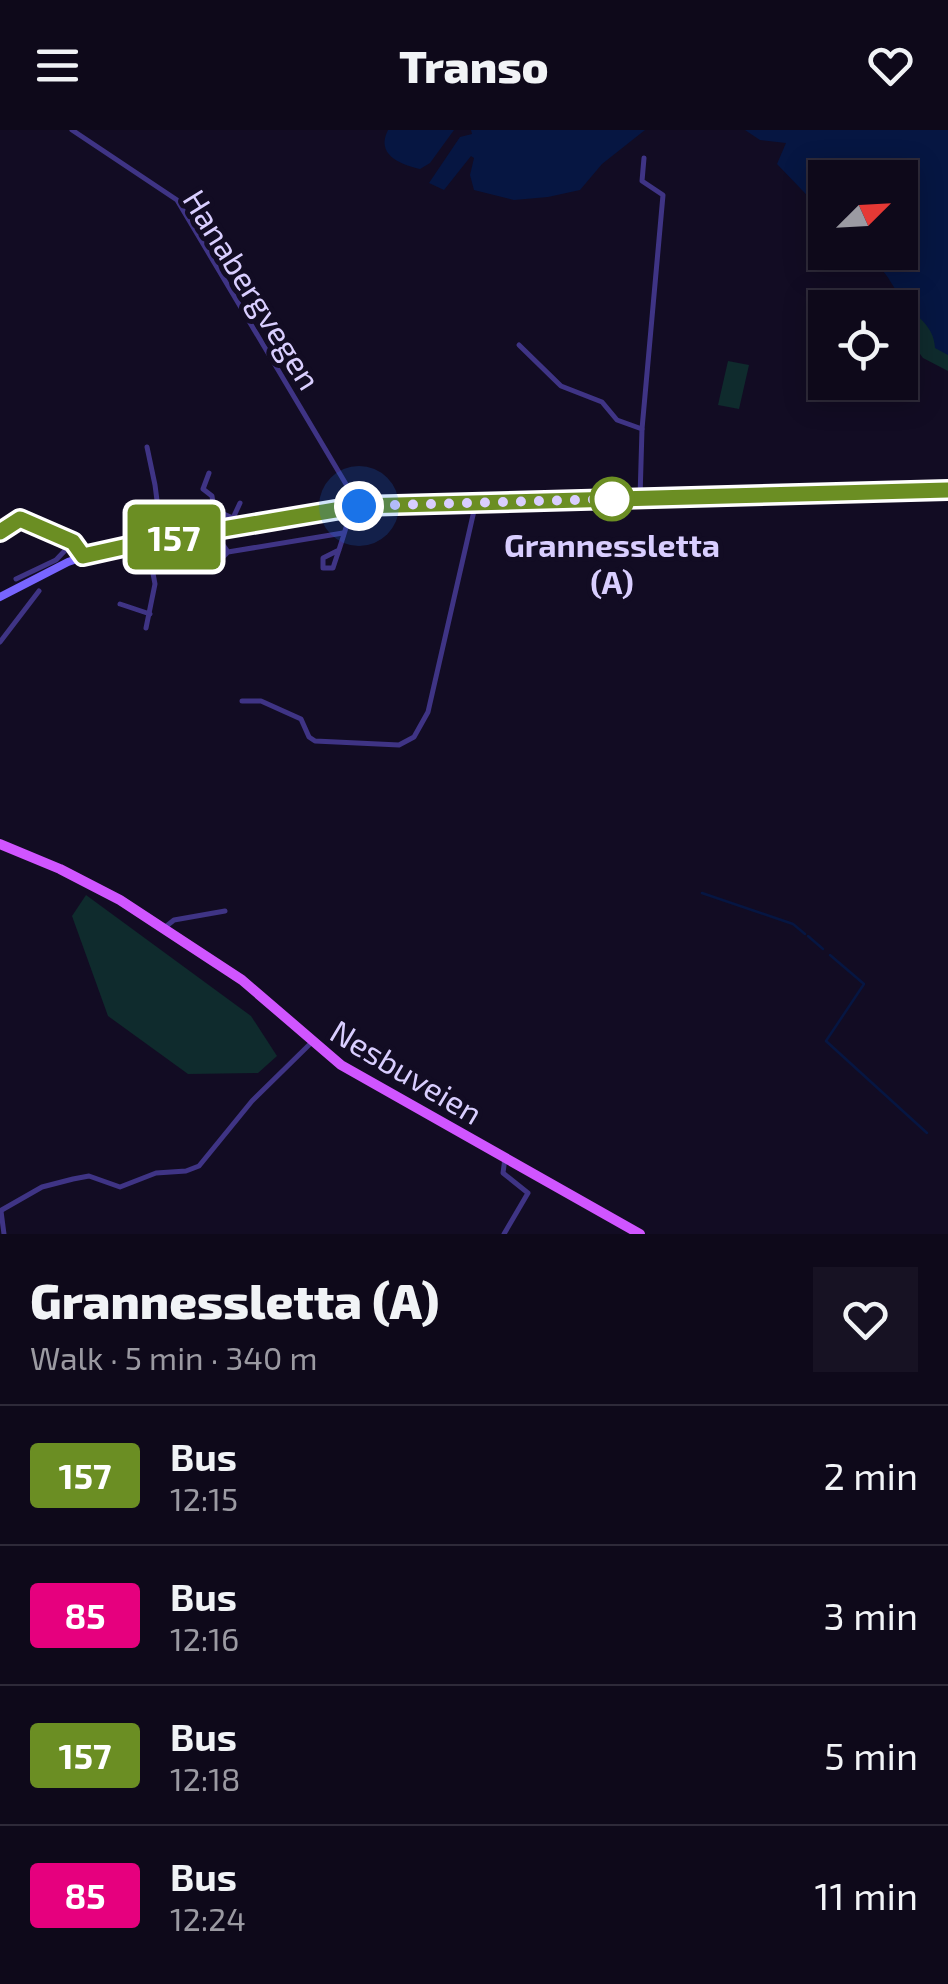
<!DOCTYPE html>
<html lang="en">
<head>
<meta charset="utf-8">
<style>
	:root { --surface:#0e091a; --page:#171223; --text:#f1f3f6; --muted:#9b9aa2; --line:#2e2a39 }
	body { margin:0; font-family:"Exo 2",sans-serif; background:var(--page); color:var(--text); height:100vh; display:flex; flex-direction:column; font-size:38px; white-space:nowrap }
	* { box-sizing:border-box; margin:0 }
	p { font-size:32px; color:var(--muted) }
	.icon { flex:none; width:55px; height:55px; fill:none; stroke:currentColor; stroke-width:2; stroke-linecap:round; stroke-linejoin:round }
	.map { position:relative; height:1104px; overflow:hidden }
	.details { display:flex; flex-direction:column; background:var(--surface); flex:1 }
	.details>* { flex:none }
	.badge { padding:0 20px; border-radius:8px; font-size:35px; line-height:65px }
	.needle { width:65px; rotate:66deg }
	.fabs { position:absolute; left:808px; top:30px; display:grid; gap:20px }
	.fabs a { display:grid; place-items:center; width:110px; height:110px; border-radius:0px; background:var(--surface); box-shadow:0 5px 25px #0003,0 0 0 2px var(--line); font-size:50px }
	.you { position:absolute; width:50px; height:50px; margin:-25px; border:8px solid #fff; border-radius:50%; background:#1a73e8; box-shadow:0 0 0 15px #1a73e833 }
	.map>.badge { position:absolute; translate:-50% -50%; box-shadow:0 0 0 5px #fff }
	.round { display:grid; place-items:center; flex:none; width:105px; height:105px; border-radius:0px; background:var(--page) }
	.headline { display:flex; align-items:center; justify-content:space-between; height:170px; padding:0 30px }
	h1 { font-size:48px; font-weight:800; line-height:75px }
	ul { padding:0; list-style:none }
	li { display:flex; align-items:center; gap:30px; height:140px; padding:0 30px; border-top:2px solid var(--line) }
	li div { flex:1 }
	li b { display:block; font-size:38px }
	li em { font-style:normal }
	li .badge { min-width:110px; font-weight:700; text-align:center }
	header { display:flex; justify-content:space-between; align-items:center; height:130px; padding:0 30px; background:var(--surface); font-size:45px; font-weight:800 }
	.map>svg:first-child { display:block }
</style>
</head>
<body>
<header><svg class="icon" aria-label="menu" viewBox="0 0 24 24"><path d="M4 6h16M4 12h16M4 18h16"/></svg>Transo<svg class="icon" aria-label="heart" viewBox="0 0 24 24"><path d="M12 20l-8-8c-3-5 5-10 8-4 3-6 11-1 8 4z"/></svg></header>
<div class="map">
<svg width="948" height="1104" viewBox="0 0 948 1104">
	<rect width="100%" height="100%" fill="#120c23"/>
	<g fill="#0f2b2d">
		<polygon points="948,123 948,241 923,228 900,197"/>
		<polygon points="728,231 749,235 739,279 718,275"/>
		<polygon points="86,765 251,886 277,926 258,943 188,944 108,886 72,786"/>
	</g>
	<g fill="#061642">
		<path d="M 388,0 L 454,0 L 430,33 L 420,39 C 397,34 376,23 388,0 Z"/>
		<polygon points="471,0 645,0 602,34 580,60 548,67 514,70 474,60 470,45 474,28 471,26 444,60 429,53 460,7 472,4"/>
		<path d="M 745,0 L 948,0 L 948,225 L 935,218 C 934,193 912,185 899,165 C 892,155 889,147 880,138 L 884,123 L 900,122 L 900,48 L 825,48 L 825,84 L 777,34 L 786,13 L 760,10 Z"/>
	</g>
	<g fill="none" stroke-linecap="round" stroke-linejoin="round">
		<g stroke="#061642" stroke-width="2.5">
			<polyline points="702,763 793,794 805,804"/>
			<polyline points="808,806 823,819"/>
			<polyline points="830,825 864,854 826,911 927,1003"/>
		</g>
		<g stroke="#3f3485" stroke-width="5">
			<polyline points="72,0 177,70 359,376"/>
			<polyline points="519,215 561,256 602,272 617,290 642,299 640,368"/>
			<polyline points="642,299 663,65 642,51 644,28"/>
			<polyline points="147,317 155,355 162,409"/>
			<polyline points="209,343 203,359 212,366 214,380 233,388"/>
			<polyline points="233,388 240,373"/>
			<polyline points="0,402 20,389 73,412 83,426"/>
			<path d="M 339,420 L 323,428 L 323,438 L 333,438 C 339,419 347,398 351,378"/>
			<polyline points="228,422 223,415 215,419 216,425 223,427 228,422 343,403"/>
			<polyline points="16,449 56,430 73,412"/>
			<polyline points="120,474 150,484"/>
			<polyline points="146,498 155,454 147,412"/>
			<polyline points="0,512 39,461"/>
			<polyline points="242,571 261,571 301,589 309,607 315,611 399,615 414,607 428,582 476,372"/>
			<polyline points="164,798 174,790 225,781"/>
			<polyline points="0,1081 42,1057 73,1049 89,1046 120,1057 156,1043 186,1041 199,1036 252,971 311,913"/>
			<polyline points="1,1081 4,1104"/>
			<polyline points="504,1104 528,1063 503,1043 505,1028"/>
		</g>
		<polyline stroke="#7865ff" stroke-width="8" points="0,467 68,432 103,420 359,376 948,360"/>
		<polyline stroke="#d055ff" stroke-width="10" points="0,714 60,739 120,770 242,850 341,935 640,1104"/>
	</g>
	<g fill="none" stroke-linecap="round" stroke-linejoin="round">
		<g stroke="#fff" stroke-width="22">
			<polyline id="line" points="0,402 20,389 73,412 83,426 146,412 359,376 948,360"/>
		</g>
		<use href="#line" stroke="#6b8e23" stroke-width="15"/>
		<polyline stroke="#d9ceff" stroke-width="10" stroke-dasharray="0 18" points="359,376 612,369"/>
	</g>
	<circle fill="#fff" stroke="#6b8e23" stroke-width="5" cx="612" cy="369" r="20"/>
	<g text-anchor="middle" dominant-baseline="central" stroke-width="10" stroke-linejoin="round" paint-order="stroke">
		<g font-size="32" fill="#d9ceff" stroke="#120c23">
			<text transform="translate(253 159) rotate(58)">Hanabergvegen</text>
			<text transform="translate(407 941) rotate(31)">Nesbuveien</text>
		</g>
		<g font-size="32" font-weight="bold" fill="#d9ceff" stroke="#120c23">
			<text x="612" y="414">Grannessletta<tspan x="612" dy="37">(A)</tspan></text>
		</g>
	</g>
</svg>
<div class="fabs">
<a><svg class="needle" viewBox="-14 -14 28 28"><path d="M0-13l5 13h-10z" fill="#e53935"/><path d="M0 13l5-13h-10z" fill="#9b9aa2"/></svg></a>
<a><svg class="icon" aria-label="locate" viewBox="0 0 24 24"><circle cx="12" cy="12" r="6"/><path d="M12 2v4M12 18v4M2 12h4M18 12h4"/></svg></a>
</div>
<div class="you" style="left:359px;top:376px"></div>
<b class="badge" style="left:174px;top:407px;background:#6b8e23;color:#fff">157</b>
</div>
<section class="details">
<div class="headline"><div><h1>Grannessletta (A)</h1><p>Walk · 5 min · 340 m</p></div><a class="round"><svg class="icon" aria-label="heart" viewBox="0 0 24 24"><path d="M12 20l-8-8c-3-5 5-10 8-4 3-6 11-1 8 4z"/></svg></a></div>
<ul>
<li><span class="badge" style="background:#6b8e23;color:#fff">157</span><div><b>Bus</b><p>12:15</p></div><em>2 min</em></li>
<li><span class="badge" style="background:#e6007e;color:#fff">85</span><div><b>Bus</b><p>12:16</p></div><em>3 min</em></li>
<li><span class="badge" style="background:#6b8e23;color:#fff">157</span><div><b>Bus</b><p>12:18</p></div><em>5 min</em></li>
<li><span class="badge" style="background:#e6007e;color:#fff">85</span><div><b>Bus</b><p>12:24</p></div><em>11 min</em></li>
</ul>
</section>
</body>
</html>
